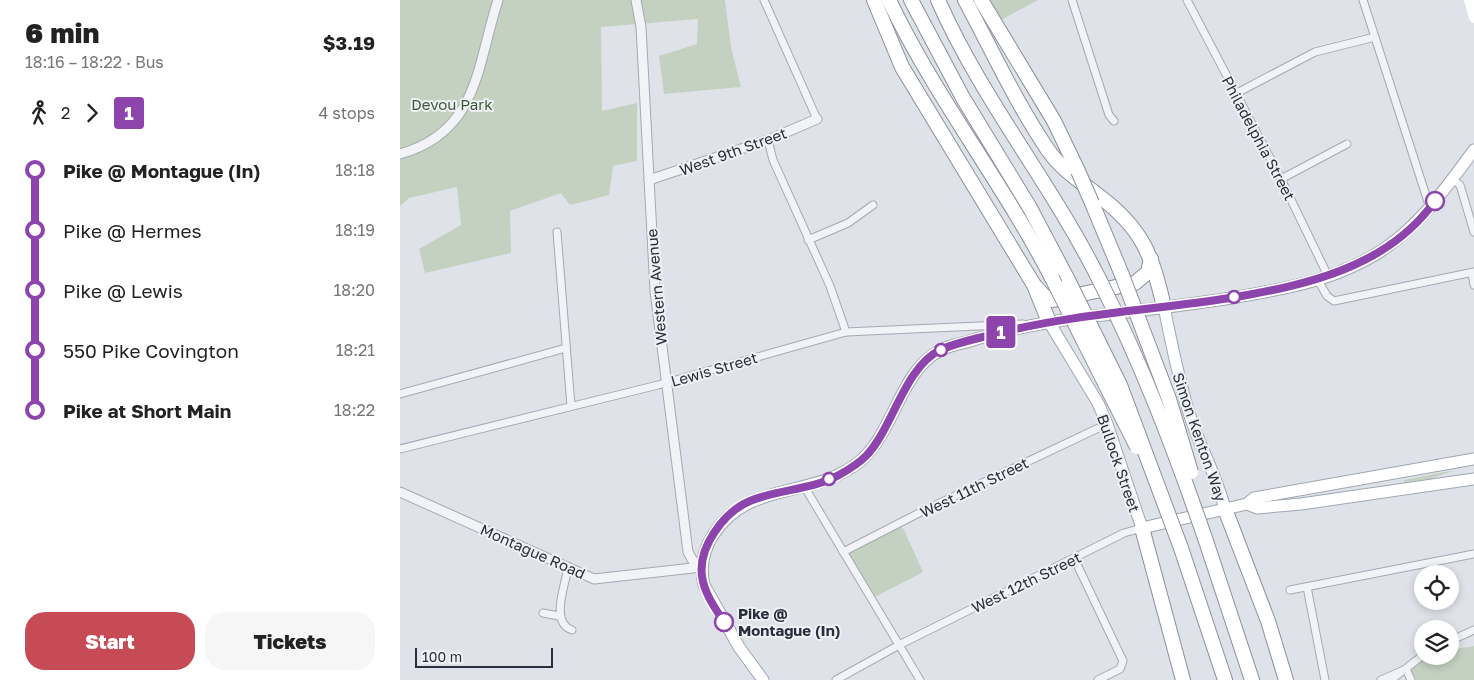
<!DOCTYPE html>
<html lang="en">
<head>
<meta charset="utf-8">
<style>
	:root { --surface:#fff; --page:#f6f6f6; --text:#222; --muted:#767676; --accent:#c64b55 }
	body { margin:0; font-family:"Golos Text",sans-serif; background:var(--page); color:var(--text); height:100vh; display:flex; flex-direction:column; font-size:19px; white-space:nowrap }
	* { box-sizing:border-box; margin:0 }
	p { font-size:16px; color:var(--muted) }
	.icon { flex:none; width:28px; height:28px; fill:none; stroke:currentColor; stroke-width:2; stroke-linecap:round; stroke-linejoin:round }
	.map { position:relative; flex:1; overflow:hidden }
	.sheet { display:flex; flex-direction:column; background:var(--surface); width:400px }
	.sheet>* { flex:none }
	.badge { padding:0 10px; border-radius:4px; font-size:18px; line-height:32px }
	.buttons { position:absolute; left:1014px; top:565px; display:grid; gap:10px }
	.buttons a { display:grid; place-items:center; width:45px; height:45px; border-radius:50%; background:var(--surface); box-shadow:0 2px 8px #0003; font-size:25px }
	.scale { position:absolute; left:15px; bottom:12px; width:138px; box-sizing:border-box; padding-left:5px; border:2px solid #292f3e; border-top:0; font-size:14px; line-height:18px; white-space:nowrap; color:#292f3e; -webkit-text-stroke:4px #eff1f5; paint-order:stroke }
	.map>.badge { position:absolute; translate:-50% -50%; box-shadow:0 0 0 2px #fff }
	.legs { display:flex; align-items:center; gap:8px; height:55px; padding:0 25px; font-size:16px }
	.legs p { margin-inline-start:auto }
	.head { display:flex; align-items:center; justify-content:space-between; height:85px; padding:0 25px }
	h1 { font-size:28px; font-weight:800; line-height:38px }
	.primary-button { display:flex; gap:10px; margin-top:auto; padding:10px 25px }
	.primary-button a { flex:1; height:58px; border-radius:20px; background:var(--accent); color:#fff; font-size:20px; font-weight:800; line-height:58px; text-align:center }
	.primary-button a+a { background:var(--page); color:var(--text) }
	ul { padding:0 25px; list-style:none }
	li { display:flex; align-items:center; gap:18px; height:60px; font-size:19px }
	li i { display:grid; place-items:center; width:8px; height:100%; margin:0 6px; background:currentColor }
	li i::after { content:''; width:12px; height:12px; margin:-6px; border:4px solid; border-radius:50%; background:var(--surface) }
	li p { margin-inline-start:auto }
	li:first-child i { background:linear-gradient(#0000 50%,currentColor 0) }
	li:last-child i { background:linear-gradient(currentColor 50%,#0000 0) }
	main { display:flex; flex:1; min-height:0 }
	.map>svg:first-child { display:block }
</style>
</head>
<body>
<main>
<section class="sheet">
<div class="head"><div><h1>6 min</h1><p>18:16 – 18:22 · Bus</p></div><b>$3.19</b></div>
<div class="legs"><svg class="icon" aria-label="walk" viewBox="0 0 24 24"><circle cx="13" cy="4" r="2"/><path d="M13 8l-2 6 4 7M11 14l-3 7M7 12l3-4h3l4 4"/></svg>2<svg class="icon" aria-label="forward" viewBox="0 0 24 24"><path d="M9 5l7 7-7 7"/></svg><b class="badge" style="background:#8e44ad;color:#fff">1</b><p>4 stops</p></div>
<ul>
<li><i style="color:#8e44ad"></i><b>Pike @ Montague (In)</b><p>18:18</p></li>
<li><i style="color:#8e44ad"></i><span>Pike @ Hermes</span><p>18:19</p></li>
<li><i style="color:#8e44ad"></i><span>Pike @ Lewis</span><p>18:20</p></li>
<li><i style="color:#8e44ad"></i><span>550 Pike Covington</span><p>18:21</p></li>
<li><i style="color:#8e44ad"></i><b>Pike at Short Main</b><p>18:22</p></li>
</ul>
<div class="primary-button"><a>Start</a><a>Tickets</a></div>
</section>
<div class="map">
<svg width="1074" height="680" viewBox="0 0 1074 680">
	<rect width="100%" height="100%" fill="#dfe2e8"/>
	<g fill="#c4d1c1">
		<polygon points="0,0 325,0 331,47 341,87 264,94 259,56 297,44 298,19 201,27 202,111 237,103 237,161 213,166 209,195 170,205 161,193 110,211 111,253 25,273 19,249 61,225 57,187 9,198 0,206"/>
		<polygon points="587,0 638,0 599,21"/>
		<polygon points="1055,470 1030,479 1004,482 1004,480"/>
		<polygon points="498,524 504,530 523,572 471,599 443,552"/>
		<polygon points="1074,646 1074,680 1011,680 1006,669 1022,656 1050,656 1050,650"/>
	</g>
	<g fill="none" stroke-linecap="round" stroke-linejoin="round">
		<g stroke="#a5a9b2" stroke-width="9">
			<g id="minor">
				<polyline points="364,0 417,119"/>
				<polyline points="672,0 709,115 714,121"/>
				<polyline points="787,0 881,179 928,276"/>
				<polyline points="963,0 1030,208"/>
				<polyline points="835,94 915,52 975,37"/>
				<polyline points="368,140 373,160 430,286 446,332"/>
				<polyline points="881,179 947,144"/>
				<polyline points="1052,179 1060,185 1074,232"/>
				<polyline points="157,232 171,406"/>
				<polyline points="408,240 448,223 473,205"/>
				<polyline points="1072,273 1074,285"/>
				<polyline points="918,280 927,296 934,301 1074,272"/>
				<polyline points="0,394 166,348"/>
				<polyline points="0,449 258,385 446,332 623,324"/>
				<polyline points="404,486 520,680"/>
				<polyline points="443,552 523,511 707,424"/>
				<polyline points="674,558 723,661 720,669 698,680"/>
				<path d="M 168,568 C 165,585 150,623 172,630"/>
				<polyline points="907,587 925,680"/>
				<polyline points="890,590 1074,554"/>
				<polyline points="143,613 159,616"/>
				<polyline points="1050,641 1074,630"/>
				<polyline points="436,680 499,645 724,533 742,528"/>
				<polyline points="981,680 1006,669 1011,680"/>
				<polyline points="991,680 1022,656"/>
			</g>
		</g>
		<g stroke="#a5a9b2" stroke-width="11">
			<g id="tertiary">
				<polyline points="236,0 241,27 255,291 288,552 293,561 302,567"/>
				<path d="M 0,154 C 79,132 77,64 98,0"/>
				<polyline points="249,180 368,140 417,119"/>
				<polyline points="0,492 194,579 302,567"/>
			</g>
		</g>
		<g stroke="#9fa6b3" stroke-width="13">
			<g id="primary">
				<path d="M 764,307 C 772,345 779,383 791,419 C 801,449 817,477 825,509"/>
				<polyline points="649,322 698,403 707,424 742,528 847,504 854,498 1074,459"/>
				<polyline points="847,504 857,508 901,504 1074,479"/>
				<path d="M 363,680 L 339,647 L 304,585 C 300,568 303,551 313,535 C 348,481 407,499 455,465 C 493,439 498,373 539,351 C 547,346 558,344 567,342 C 603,330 641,323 679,318 C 729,312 780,306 831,298 C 885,289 938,280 984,249 C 1022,223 1047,186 1074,150"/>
			</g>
		</g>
		<g stroke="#888f9d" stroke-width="16">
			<g id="motorway">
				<polyline points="474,0 502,67 634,285 649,322"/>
				<path d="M 489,0 C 535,97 603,183 652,278"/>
				<polyline points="511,0 563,98 630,208 669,282"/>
				<path d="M 538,0 C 581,98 651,183 699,279"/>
				<path d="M 565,0 C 592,50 616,103 648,150 C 661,169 681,182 699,196 C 743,229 752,255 764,307"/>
				<polyline points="581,0 654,121 678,171"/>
				<polyline points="692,203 722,275"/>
				<polyline points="636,287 644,296 653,300 735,283 748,272 751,259"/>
				<polyline points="825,509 868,621 886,680"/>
				<polyline points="742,528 783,680"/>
				<polyline points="806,541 852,680"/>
				<polyline points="781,548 825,680"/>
			</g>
		</g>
		<use href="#minor" stroke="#f2f3f6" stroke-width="7"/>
		<use href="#tertiary" stroke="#f2f3f6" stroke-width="9"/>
		<polyline stroke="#fff" stroke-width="10" points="1069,0 1074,18"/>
		<use href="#primary" stroke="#fff" stroke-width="11"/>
		<use href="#motorway" stroke="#fff" stroke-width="14"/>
		<g stroke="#888f9d" stroke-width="16" stroke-linecap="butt">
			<g id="motorway-bridge">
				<polyline points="678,171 692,203"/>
				<polyline points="722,275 769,399 791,472"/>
				<polyline points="652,278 737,447"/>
				<path d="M 699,279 C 742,364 775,451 806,541"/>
				<polyline points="669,282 720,385 781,548"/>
			</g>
		</g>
		<use href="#motorway-bridge" stroke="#fff" stroke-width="14"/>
	</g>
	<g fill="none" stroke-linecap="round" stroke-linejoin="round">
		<g stroke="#fff" stroke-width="11">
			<path id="line-1" d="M 324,622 C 315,608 304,593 302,576 C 298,547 324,512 350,501 C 378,489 412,490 439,475 C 448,470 458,464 466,456 C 493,428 504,368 540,350 C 558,342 580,338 599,333 C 674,314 753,310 830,298 C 906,285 987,268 1035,201"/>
		</g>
		<use href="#line-1" stroke="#8e44ad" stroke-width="8"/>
	</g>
	<g fill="#fff" stroke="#8e44ad" stroke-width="2.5">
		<circle cx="1035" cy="201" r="9"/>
		<circle cx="834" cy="297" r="6"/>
		<circle cx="541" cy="350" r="6"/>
		<circle cx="429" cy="479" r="6"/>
		<circle cx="324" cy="622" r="9"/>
	</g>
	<g text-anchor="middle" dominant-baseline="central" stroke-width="4" stroke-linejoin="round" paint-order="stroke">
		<g font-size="15" fill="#3b5937" stroke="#eff1f5">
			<text x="52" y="104">Devou Park</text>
		</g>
		<g font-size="15" fill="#292f3e" stroke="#eff1f5">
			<text transform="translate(859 138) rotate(62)">Philadelphia Street</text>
			<text transform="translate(333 151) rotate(-20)">West 9th Street</text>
			<text transform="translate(256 287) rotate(-95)">Western Avenue</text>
			<text transform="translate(314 369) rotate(-16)">Lewis Street</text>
			<text transform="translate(800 437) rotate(71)">Simon Kenton Way</text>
			<text transform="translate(719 463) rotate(71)">Bullock Street</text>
			<text transform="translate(574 487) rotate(-26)">West 11th Street</text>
			<text transform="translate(133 551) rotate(24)">Montague Road</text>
			<text transform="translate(626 582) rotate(-26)">West 12th Street</text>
		</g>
		<g font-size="15" font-weight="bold" fill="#292f3e" stroke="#eff1f5" text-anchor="start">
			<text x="338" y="613">Pike @<tspan x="338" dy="17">Montague (In)</tspan></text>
		</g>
	</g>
</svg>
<div class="buttons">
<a><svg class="icon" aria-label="locate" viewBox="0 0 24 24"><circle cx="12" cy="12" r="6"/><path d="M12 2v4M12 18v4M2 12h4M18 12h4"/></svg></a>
<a><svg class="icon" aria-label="layers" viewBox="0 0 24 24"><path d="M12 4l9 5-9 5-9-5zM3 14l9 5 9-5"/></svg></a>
</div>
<div class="scale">100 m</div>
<b class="badge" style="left:601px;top:332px;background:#8e44ad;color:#fff">1</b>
</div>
</main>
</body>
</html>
